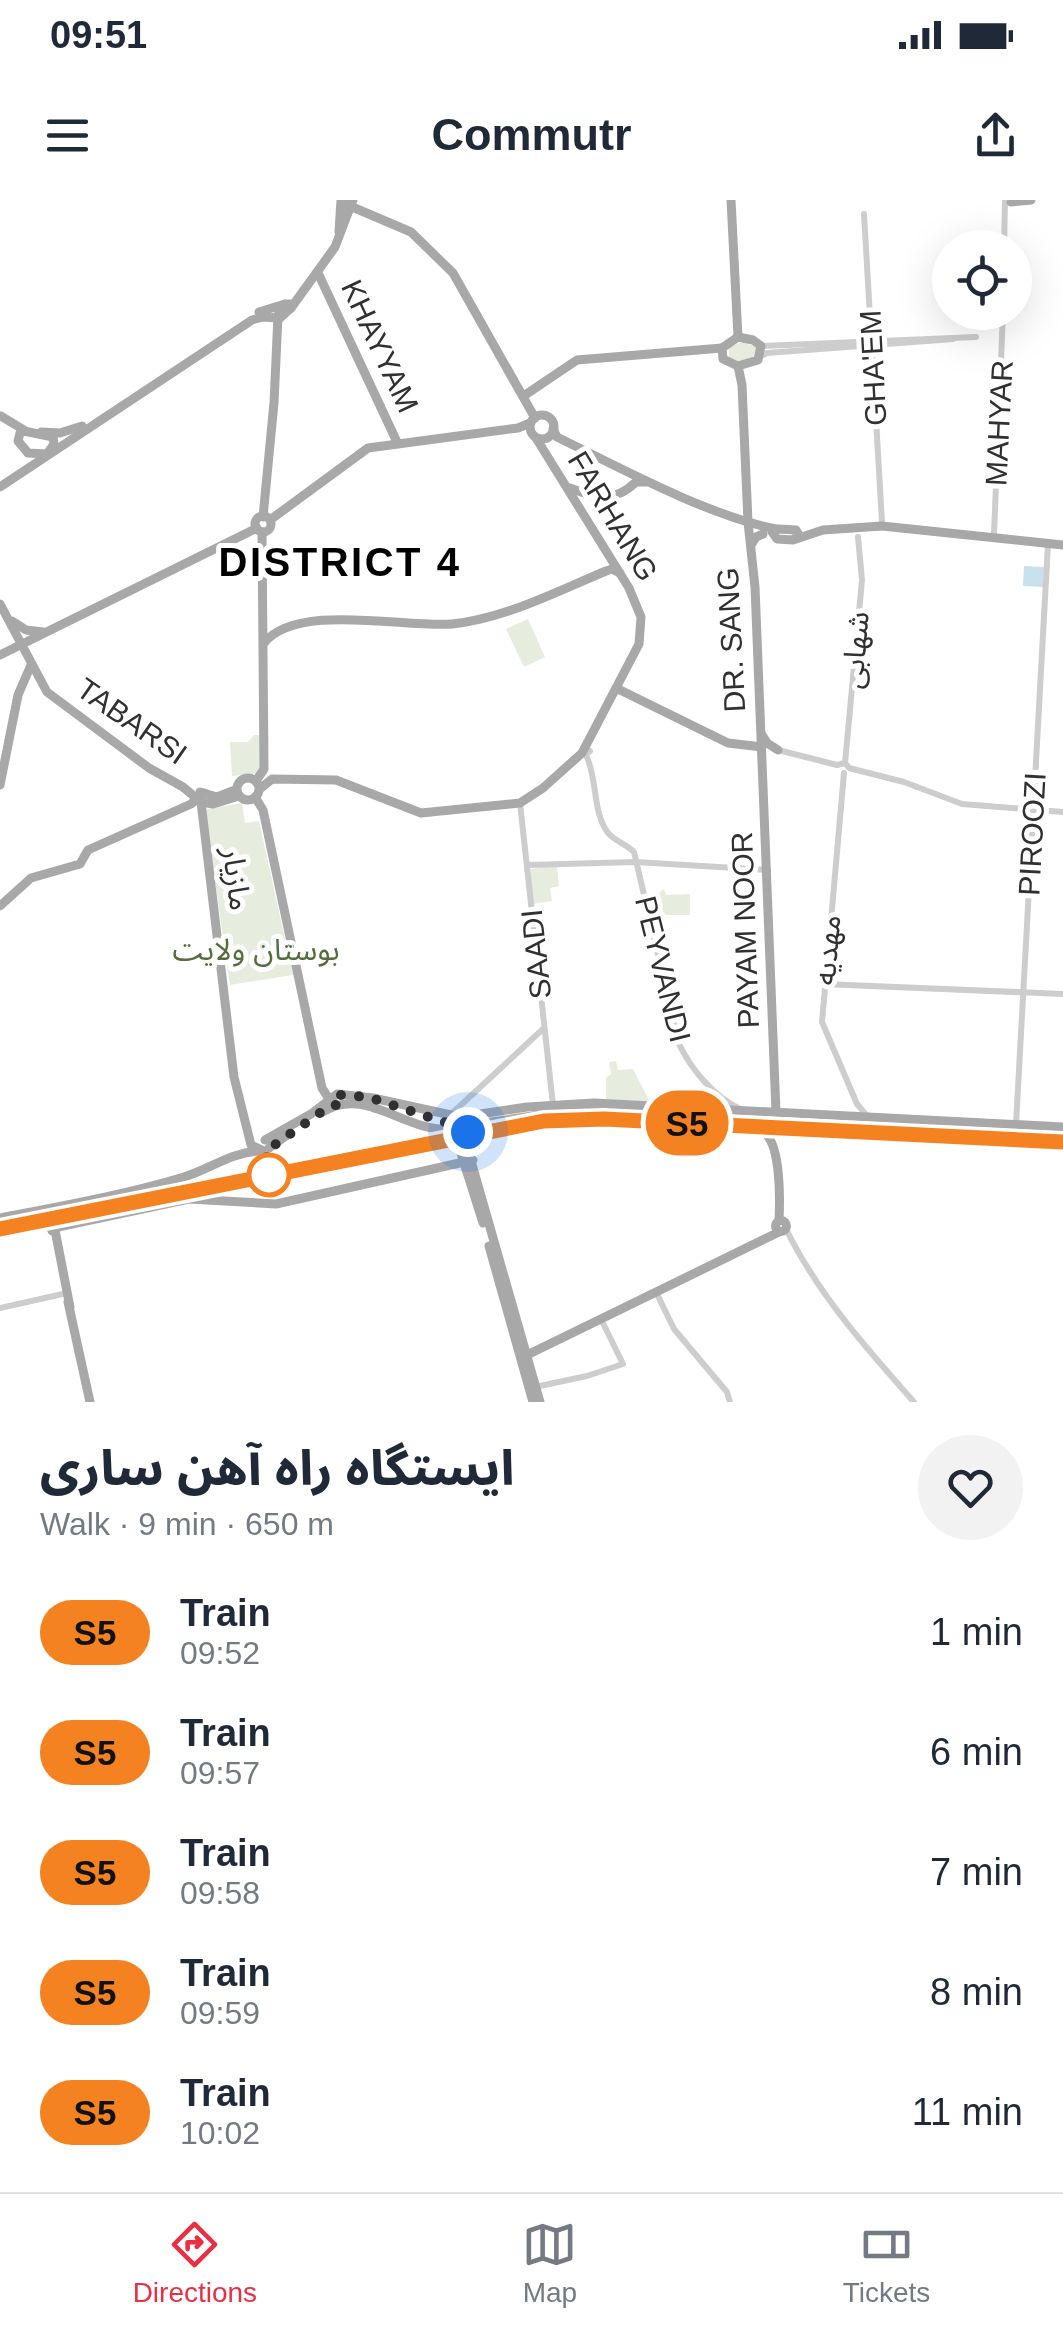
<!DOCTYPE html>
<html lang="en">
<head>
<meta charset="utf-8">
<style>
	:root { --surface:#fff; --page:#f2f2f3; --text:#1f2937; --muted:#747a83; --line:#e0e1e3; --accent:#ea2f43 }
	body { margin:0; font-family:Arial,"Noto Sans Arabic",sans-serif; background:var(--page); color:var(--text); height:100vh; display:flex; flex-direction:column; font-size:38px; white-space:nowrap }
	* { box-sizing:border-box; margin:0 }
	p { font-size:32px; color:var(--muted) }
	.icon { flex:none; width:55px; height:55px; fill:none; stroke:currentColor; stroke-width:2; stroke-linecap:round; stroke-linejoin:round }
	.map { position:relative; height:1202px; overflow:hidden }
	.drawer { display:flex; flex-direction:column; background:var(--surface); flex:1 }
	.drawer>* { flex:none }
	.badge { padding:0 20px; border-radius:32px; font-size:35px; line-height:65px }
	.fabs { position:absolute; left:932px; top:30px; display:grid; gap:20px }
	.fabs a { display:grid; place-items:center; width:100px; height:100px; border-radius:50%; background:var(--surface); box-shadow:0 10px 40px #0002; font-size:50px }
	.you { position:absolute; width:50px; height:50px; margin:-25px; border:8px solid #fff; border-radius:50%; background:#1a73e8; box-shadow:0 0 0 15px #1a73e833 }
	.map>.badge { position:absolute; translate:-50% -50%; box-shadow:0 0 0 5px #fff }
	.round { display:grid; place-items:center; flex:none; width:105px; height:105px; border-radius:52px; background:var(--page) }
	.head { display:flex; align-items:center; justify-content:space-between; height:170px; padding:0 40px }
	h1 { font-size:48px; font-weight:800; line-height:75px }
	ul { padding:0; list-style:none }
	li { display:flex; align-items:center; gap:30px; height:120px; padding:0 40px }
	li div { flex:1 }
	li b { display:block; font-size:38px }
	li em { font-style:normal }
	li .badge { min-width:110px; font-weight:700; text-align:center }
	.status { display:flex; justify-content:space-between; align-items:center; height:70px; padding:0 50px; background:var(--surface); direction:ltr }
	.status svg { height:28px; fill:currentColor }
	header { display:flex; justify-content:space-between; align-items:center; height:130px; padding:0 40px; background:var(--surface); font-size:45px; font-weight:800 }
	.tabs { display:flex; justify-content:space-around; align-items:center; height:140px; border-top:2px solid var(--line); background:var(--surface); font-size:28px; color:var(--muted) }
	.tabs a { display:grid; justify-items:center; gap:5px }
	.tabs .current { color:var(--accent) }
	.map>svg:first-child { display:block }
</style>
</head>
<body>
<div class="status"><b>09:51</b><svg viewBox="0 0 49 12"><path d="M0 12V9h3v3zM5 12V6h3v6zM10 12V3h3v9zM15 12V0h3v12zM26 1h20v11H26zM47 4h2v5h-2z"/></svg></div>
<header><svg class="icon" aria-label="menu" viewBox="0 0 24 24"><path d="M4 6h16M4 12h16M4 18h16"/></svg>Commutr<svg class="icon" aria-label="share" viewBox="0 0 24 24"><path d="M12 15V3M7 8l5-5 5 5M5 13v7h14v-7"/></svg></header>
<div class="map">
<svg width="1063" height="1202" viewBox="0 0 1063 1202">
	<rect width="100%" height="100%" fill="#fff"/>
	<g fill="#e6edde">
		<polygon points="743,142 756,147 756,155 742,162 729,158 729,147"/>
		<polygon points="528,419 545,457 524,467 506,429"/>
		<polygon points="254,535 264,535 262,565 257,574 232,576 230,542 248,542"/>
		<polygon points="242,603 245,623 259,621 293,775 230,785 205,613 207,609"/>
		<polygon points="557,665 559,686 550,688 552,701 533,704 530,669"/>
		<polygon points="664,689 666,695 690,694 690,715 653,715 650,704 660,698 659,693"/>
		<polygon points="616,861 618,870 633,869 650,902 606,900 606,878 611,874 609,862"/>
	</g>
	<polygon fill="#c9e0ed" points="1024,366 1044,367 1043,387 1023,386"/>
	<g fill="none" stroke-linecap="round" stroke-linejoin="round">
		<g stroke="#d6d6d6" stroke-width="9" stroke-dasharray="9 4.5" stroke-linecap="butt">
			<polyline points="696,917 706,929 722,930"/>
			<polyline points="832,936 847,936 853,927 900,927"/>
		</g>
		<g stroke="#cdcdcd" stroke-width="6">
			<polyline points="864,14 882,322"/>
			<polyline points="1004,48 1005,0"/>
			<polyline points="761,146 976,137"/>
			<polyline points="761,156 767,153 953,139"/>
			<polyline points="994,334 1003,112"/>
			<polyline points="778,550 837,565 845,563"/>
			<path d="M 590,551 L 586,555 C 598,579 592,612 608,633 C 615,641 626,644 634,652 L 679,844 C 691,869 714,897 740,909"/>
			<polyline points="845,563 862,380 858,337"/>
			<polyline points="845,563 849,568 904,582 962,604 1063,612"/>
			<polyline points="844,573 822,822 857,904 868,917"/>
			<polyline points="520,603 553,905"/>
			<polyline points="527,665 636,662 768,670"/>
			<polyline points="823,784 1063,794"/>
			<polyline points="449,916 543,829"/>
			<polyline points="1016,924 1048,344"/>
			<path d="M 786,1029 C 818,1094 866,1148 914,1202"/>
			<polyline points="656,1092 674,1129 727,1192 730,1202"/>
			<polyline points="0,1108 67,1093"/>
			<polyline points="535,1187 587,1176 623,1164 601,1119"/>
		</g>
		<g stroke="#a8a8a8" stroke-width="9">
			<polyline points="345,0 350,6 411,32 453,73 535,218"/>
			<polyline points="731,0 738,137"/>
			<polyline points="1011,2 1031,0"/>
			<polyline points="339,32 341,0"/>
			<polyline points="318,73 397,242"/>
			<polyline points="291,108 335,47 353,0"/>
			<polyline points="259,112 285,104"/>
			<polygon points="738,137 753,140 761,146 758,160 738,166 723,159 722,148"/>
			<polyline points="738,166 742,185 748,322 755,387 776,912"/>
			<polyline points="525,195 577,160 722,148"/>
			<circle cx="542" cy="227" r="12"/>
			<polyline points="1,216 24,230"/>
			<path d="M 553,229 L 557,237 C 620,268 709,316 776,329"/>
			<polygon points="24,231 53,237 54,244 47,254 28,253 18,241 20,233"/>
			<polyline points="41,232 60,233 82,226"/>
			<polyline points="0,287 252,120 263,117 278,118"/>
			<path d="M 570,288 C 597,298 614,303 636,282 L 646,282"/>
			<circle cx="263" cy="324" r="8"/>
			<polyline points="263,317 274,203 278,115 285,104 290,104 291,108 279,119"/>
			<polyline points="270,320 368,248 518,228 530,223"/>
			<polyline points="793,340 799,335 796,330 778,329 772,332 777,339 793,340 823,330 882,326 1063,345"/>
			<polyline points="751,345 756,337 763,334"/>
			<polyline points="0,404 47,492 149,568 183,587 201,602 213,604 239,596"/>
			<polyline points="12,421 26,430 43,432"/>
			<path d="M 264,443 C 298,402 405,428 452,424 C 504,419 558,391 606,371 L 612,369 L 620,373"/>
			<polyline points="0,455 257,328"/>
			<polyline points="616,488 728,543 762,547"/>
			<polyline points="762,535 767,543 778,550"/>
			<circle cx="248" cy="589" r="11"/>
			<polyline points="256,581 264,569 262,332"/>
			<polyline points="0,585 18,495 31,465"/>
			<polyline points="261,588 272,579 336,580 421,613 520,603 543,588 582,553 639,444 641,417 629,388 536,238"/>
			<polyline points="200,592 217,597 235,590"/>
			<polyline points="255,597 263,610 322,888 331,902"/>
			<polyline points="201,602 234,877 251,945 262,950"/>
			<polyline points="0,706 31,678 80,664 88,650 191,604 204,593"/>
			<polyline points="562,910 656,912"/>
			<polyline points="657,912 696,917"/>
			<path d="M 321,913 C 366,884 404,933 451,929 C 462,928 472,922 482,919"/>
			<polyline points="455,927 467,947 540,1202"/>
			<polyline points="900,927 927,925"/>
			<polyline points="722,930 832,936"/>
			<path d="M 765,933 C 781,947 780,1000 779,1021"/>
			<polyline points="265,940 311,914 337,894 373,898 460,917 527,907 594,903 1063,927"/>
			<polyline points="468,944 462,942 459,947 483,1023"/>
			<polyline points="467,945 469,932 478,924 566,911"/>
			<polyline points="269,948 287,935"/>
			<polyline points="65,1008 56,1012 54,1025 70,1107"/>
			<path d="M 0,1018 C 62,1006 124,995 184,977 C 210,969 230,953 258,951"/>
			<circle cx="781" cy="1026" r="5.5"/>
			<polyline points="28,1025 49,1023 52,1031"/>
			<polyline points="58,1027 189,999 276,1004 473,960"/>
			<polyline points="489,1046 533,1202"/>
			<polyline points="68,1102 90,1202"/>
			<polyline points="523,1157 779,1032"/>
		</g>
		<g stroke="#858585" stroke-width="6">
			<polyline id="rail" points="0,1029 543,921 604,919 1063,942"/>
		</g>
		<use href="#rail" stroke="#fff" stroke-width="2.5" stroke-dasharray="8" stroke-linecap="butt"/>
	</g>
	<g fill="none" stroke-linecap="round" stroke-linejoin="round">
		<g stroke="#fff" stroke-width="22">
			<polyline id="line" points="0,1029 544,921 604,919 1063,942"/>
		</g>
		<use href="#line" stroke="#f58220" stroke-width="15"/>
		<polyline stroke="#303030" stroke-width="10" stroke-dasharray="0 18" points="269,975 266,951 327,908 342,903 338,900 340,895 368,897 450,924 460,932 467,948 468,932"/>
	</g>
	<circle fill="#fff" stroke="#f58220" stroke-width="5" cx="269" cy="975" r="20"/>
	<g text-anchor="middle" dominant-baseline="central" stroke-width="10" stroke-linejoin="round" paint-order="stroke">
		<g font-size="30" fill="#303030" stroke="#fff">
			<text transform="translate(380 146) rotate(65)">KHAYYAM</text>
			<text transform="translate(873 168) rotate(-93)">GHA'EM</text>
			<text transform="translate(999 223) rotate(-87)">MAHYAR</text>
			<text transform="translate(613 316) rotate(59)">FARHANG</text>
			<text transform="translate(731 440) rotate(-93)">DR. SANG</text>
			<text transform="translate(855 450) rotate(-85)">شهابی</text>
			<text transform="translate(132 521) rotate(35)">TABARSI</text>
			<text transform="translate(1032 634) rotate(-87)">PIROOZI</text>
			<text transform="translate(237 679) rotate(83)">مازیار</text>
			<text transform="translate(745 730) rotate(-92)">PAYAM NOOR</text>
			<text transform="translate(827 750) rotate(-85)">مهدیه</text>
			<text transform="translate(536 754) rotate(-96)">SAADI</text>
			<text transform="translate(663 769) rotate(76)">PEYVANDI</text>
		</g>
		<g font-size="30" fill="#546d3c" stroke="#fff">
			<text x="256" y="749">بوستان ولایت</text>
		</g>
		<g font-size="40" font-weight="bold" letter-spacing="2.5" fill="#000" stroke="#fff">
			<text x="340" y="362">DISTRICT 4</text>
		</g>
	</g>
</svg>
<div class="fabs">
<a><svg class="icon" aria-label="locate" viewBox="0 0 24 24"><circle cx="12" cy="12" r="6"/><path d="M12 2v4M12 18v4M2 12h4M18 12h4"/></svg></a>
</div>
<div class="you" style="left:468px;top:932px"></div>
<b class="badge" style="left:687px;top:923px;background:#f58220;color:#111">S5</b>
</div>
<section class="drawer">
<div class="head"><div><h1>ایستگاه راه آهن ساری</h1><p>Walk · 9 min · 650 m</p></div><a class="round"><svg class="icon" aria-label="heart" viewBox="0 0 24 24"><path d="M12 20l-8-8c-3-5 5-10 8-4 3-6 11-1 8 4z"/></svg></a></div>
<ul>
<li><span class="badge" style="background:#f58220;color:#111">S5</span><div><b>Train</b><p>09:52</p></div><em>1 min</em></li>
<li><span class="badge" style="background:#f58220;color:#111">S5</span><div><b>Train</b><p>09:57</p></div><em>6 min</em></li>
<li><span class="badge" style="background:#f58220;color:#111">S5</span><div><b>Train</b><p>09:58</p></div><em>7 min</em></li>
<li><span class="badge" style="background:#f58220;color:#111">S5</span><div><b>Train</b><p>09:59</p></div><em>8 min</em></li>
<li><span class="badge" style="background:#f58220;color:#111">S5</span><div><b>Train</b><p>10:02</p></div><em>11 min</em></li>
</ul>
</section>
<nav class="tabs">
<a class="current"><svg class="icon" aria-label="directions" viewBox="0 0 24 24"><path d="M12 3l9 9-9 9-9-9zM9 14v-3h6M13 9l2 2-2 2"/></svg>Directions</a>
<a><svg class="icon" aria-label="map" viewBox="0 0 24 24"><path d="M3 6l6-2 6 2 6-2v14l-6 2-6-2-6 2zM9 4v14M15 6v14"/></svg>Map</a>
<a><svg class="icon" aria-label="tickets" viewBox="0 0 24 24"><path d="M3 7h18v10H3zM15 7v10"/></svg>Tickets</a>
</nav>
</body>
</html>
